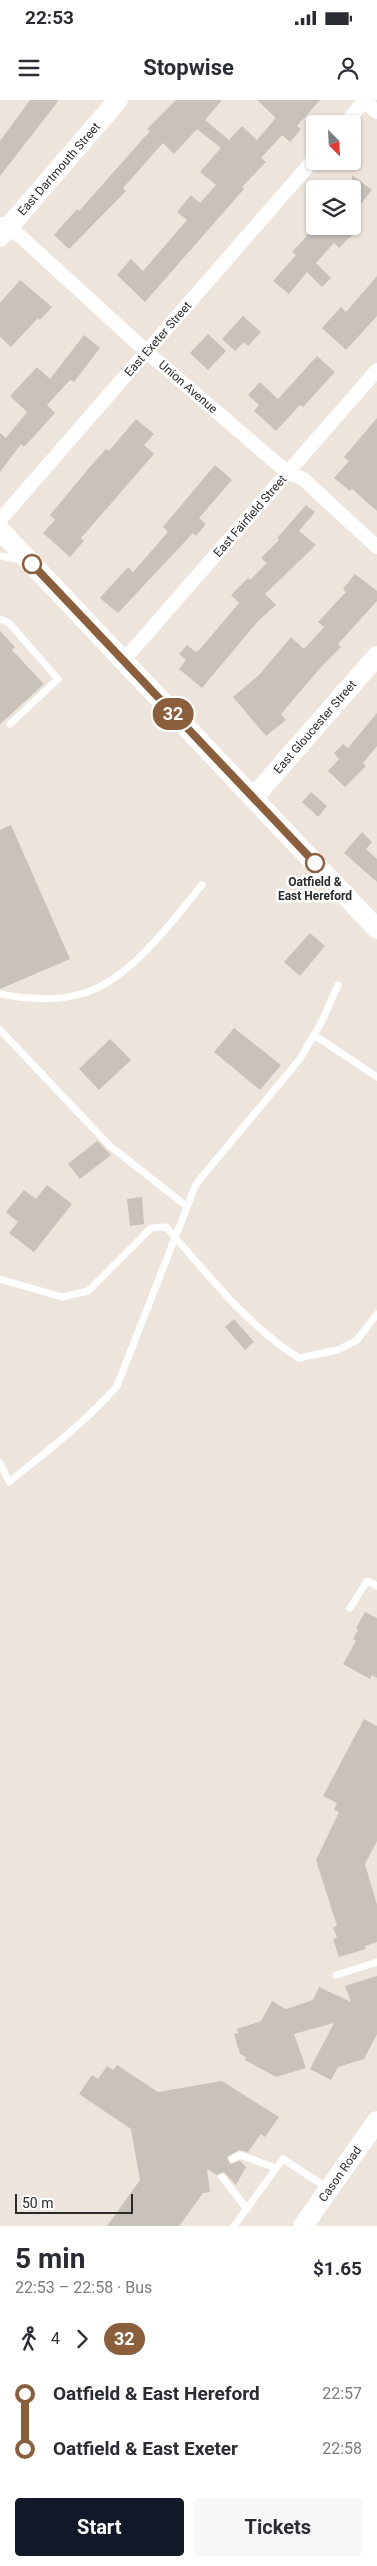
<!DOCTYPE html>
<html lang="en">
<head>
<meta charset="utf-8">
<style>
	:root { --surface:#fff; --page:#f7f7f7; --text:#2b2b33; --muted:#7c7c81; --accent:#111827 }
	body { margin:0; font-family:Roboto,sans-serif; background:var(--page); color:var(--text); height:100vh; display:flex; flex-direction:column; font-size:19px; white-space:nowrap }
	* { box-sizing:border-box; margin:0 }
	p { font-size:16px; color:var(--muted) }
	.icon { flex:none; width:28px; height:28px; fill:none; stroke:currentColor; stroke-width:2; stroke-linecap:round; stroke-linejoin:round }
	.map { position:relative; height:2126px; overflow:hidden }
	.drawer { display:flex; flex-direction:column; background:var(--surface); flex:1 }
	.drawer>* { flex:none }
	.badge { padding:0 10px; border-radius:16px; font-size:18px; line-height:32px }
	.needle { width:32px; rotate:156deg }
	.tools { position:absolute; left:306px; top:15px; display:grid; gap:10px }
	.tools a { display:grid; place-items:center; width:55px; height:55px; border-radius:5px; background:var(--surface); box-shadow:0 1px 4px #0004; font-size:25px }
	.scale { position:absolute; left:15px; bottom:12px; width:118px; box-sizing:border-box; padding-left:5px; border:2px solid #2a2a2a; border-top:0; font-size:14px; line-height:18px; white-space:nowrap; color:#2a2a2a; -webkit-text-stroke:4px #fff; paint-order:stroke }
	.map>.badge { position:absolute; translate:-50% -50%; box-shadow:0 0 0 2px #fff }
	.legs { display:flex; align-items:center; gap:8px; height:55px; padding:0 15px; font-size:16px }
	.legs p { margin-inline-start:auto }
	.summary { display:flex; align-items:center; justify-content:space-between; height:85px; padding:0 15px }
	h1 { font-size:28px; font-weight:700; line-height:38px }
	.primary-button { display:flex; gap:10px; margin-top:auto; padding:10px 15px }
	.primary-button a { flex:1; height:58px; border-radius:5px; background:var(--accent); color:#fff; font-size:20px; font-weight:700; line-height:58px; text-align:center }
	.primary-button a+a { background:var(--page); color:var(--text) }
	ul { padding:0 15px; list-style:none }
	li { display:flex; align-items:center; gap:18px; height:55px; font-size:19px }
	li i { display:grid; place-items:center; width:8px; height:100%; margin:0 6px; background:currentColor }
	li i::after { content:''; width:12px; height:12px; margin:-6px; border:4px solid; border-radius:50%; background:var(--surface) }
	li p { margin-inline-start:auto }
	li:first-child i { background:linear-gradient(#0000 50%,currentColor 0) }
	li:last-child i { background:linear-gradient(currentColor 50%,#0000 0) }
	.status { display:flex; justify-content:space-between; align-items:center; height:35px; padding:0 25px; background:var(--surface); direction:ltr }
	.status svg { height:14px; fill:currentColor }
	header { display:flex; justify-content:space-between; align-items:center; height:65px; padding:0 15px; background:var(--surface); font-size:22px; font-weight:700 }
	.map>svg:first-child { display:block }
</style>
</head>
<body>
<div class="status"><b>22:53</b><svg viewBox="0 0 49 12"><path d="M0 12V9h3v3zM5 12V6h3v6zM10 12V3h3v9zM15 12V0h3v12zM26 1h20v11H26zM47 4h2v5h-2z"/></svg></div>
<header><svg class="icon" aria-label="menu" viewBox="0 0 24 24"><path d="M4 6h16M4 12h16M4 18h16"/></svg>Stopwise<svg class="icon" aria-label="person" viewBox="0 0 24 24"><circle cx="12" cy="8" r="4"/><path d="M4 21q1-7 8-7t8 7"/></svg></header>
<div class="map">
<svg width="377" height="2126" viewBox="0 0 377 2126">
	<rect width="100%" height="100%" fill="#ede5dc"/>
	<g fill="#c8c2bb">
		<polygon points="30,0 59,0 0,76 0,41"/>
		<polygon points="176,0 222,0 205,20 229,40 242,26 257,40 276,18 257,0 320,0 297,26 301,29 290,42 282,35 261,58 266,62 242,87 244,89 145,202 117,175 131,159 143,171 187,120 177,112 191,95 200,103 216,85 200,72 221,48 197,29 174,54 163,43 123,88 126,91 69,149 54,135 77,109 79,111 150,31 147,29"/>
		<polygon points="352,75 372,90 352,115"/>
		<polygon points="318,126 347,126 354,133 339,148 334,143 316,163 331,178 322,187 307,172 289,194 273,181 296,155 292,152 315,127 315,131"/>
		<polygon points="377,176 377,216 346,250 322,228 341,207 346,212"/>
		<polygon points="20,180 52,207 40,220 38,218 11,247 0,237 0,203"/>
		<polygon points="243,216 261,232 248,246 244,242 235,251 222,239"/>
		<polygon points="208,234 226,251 208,270 190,253"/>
		<polygon points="84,235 100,248 74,282 70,280 47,305 55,313 24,347 21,344 0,372 0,333 6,338 27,312 10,296 37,267 50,279"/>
		<polygon points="317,256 335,272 303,307 300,305 276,331 254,311 259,305 248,295 260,282 278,299"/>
		<polygon points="377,318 377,411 352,389 350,391 334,378 349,361 344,357"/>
		<polygon points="136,319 154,334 144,345 154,354 81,438 84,441 70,457 43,433 55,420 50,415 89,368 106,349 109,351"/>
		<polygon points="215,365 232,380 199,418 206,424 196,436 193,433 118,513 100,498 128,467 133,472 168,432 163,427"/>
		<polygon points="306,405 315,412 299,431 316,445 265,494 276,505 258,521 202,588 179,569 186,560 179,554 187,545 196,552 201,548 239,503 231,495 248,478 250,480 267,463 261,458 279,440 277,438"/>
		<polygon points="355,474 377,491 377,501 338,544 341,547 321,567 281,614 286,620 266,636 233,597 259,575 291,537 304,549 324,527 318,522 346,492 343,489"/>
		<polygon points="0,531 15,547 12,550 44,584 0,624"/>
		<polygon points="377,613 377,646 363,663 366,666 345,687 328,671 339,659 334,653 343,644 348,648"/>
		<polygon points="311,692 327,706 318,717 302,702"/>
		<polygon points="11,725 70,859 0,889 0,730"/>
		<polygon points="362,732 372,742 366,749 377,759 377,782 344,753"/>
		<polygon points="310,833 325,846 300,876 284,862"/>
		<polygon points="234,928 281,965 260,990 214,952"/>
		<polygon points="110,939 131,960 99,990 79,969"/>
		<polygon points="97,1041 111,1055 80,1079 68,1064"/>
		<polygon points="47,1085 72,1104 34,1152 9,1133 18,1122 6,1112 24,1090 36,1099"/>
		<polygon points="142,1097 144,1124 130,1126 127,1099"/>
		<polygon points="234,1219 254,1242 245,1250 225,1227"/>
		<polygon points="365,1512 377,1518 377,1578 372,1575 370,1579 343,1564 356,1541 353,1539 358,1530 356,1528"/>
		<polygon points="364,1619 377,1626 377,1741 365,1764 377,1805 377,1842 365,1846 366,1849 339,1857 333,1839 337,1838 333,1827 337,1826 316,1760 339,1712 334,1710 337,1703 323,1696"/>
		<polygon points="377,1876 377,1934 364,1959 338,1967 331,1980 310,1969 334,1923 294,1934 306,1968 276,1977 245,1960 246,1957 240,1954 234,1934 238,1933 237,1929 261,1921 272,1901 286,1909 313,1900 319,1887 351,1902 345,1886"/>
		<polygon points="117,1965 158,1992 222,1981 279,2017 265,2037 261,2034 248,2052 239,2050 227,2057 230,2064 240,2061 246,2067 236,2085 224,2072 217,2075 207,2069 210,2092 203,2093 179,2126 107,2126 140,2080 131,2029 79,1994 92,1975 98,1979 107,1966 113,1970"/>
	</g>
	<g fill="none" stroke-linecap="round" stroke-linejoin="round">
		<g stroke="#fff" stroke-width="7">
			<polyline points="0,456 22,460"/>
			<polyline points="0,519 9,523 58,579 10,624"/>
			<path d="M 0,894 C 25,899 56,901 81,894 C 130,881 171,822 202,785"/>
			<polyline points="0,930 109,1045 186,1106"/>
			<polyline points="314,935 377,977"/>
			<path d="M 0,1179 L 62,1197 L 88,1191 L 151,1128 L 166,1127 C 208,1174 245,1224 299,1258 L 338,1250 L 357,1240 L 377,1214"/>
			<path d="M 0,1363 L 9,1382 C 47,1351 85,1323 117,1286 L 196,1084 L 299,960 L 321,923 L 338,885"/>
			<polyline points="350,1508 367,1481 377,1486"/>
			<polyline points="336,1875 377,1862"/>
			<polyline points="232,2059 240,2055 276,2068"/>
			<polyline points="222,2077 247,2109"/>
			<polyline points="234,2126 283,2059 329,2089"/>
		</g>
		<g stroke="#fff" stroke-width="14">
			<polyline points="363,0 377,12"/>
			<polyline points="345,24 365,0"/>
			<polyline points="1,124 20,136 147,252 288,373 302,378 377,447"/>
			<polyline points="0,420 315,58"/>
			<polyline points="123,561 377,270"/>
		</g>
		<g stroke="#fff" stroke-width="20">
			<polyline points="0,137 118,0"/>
			<polyline points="0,430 377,829"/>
			<polyline points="253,698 377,556"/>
			<polyline points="303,2126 377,2021"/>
		</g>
	</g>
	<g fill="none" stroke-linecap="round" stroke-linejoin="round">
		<g stroke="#fff" stroke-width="11">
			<polyline id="line-1" points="32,464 315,763"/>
		</g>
		<use href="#line-1" stroke="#8b5e3c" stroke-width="8"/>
	</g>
	<g fill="#fff" stroke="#8b5e3c" stroke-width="2.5">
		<circle cx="32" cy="464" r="9"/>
		<circle cx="315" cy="763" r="9"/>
	</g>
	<g text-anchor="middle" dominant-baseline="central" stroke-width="5" stroke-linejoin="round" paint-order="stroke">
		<g font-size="12" fill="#2a2a2a" stroke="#fff">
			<text transform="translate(59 69) rotate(-49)">East Dartmouth Street</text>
			<text transform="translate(158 239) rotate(-49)">East Exeter Street</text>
			<text transform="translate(188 287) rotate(41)">Union Avenue</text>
			<text transform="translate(250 416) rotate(-49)">East Fairfield Street</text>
			<text transform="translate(315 627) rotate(-49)">East Gloucester Street</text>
			<text transform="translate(340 2074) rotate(-55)">Cason Road</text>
		</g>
		<g font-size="12" font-weight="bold" fill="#2a2a2a" stroke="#fff">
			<text x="315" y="782">Oatfield &amp;<tspan x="315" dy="14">East Hereford</tspan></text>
		</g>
	</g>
</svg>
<div class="tools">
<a><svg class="needle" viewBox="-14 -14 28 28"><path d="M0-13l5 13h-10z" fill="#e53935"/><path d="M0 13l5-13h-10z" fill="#7c7c81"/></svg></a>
<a><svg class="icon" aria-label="layers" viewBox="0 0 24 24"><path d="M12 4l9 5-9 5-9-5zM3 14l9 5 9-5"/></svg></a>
</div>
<div class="scale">50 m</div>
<b class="badge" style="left:173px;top:614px;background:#8b5e3c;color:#fff">32</b>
</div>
<section class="drawer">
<div class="summary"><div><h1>5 min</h1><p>22:53 – 22:58 · Bus</p></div><b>$1.65</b></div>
<div class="legs"><svg class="icon" aria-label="walk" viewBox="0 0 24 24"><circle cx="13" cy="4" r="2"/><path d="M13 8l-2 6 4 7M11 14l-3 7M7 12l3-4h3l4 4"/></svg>4<svg class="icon" aria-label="forward" viewBox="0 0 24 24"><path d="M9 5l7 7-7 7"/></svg><b class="badge" style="background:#8b5e3c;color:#fff">32</b></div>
<ul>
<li><i style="color:#8b5e3c"></i><b>Oatfield &amp; East Hereford</b><p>22:57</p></li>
<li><i style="color:#8b5e3c"></i><b>Oatfield &amp; East Exeter</b><p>22:58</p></li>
</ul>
<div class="primary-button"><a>Start</a><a>Tickets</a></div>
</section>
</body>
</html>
